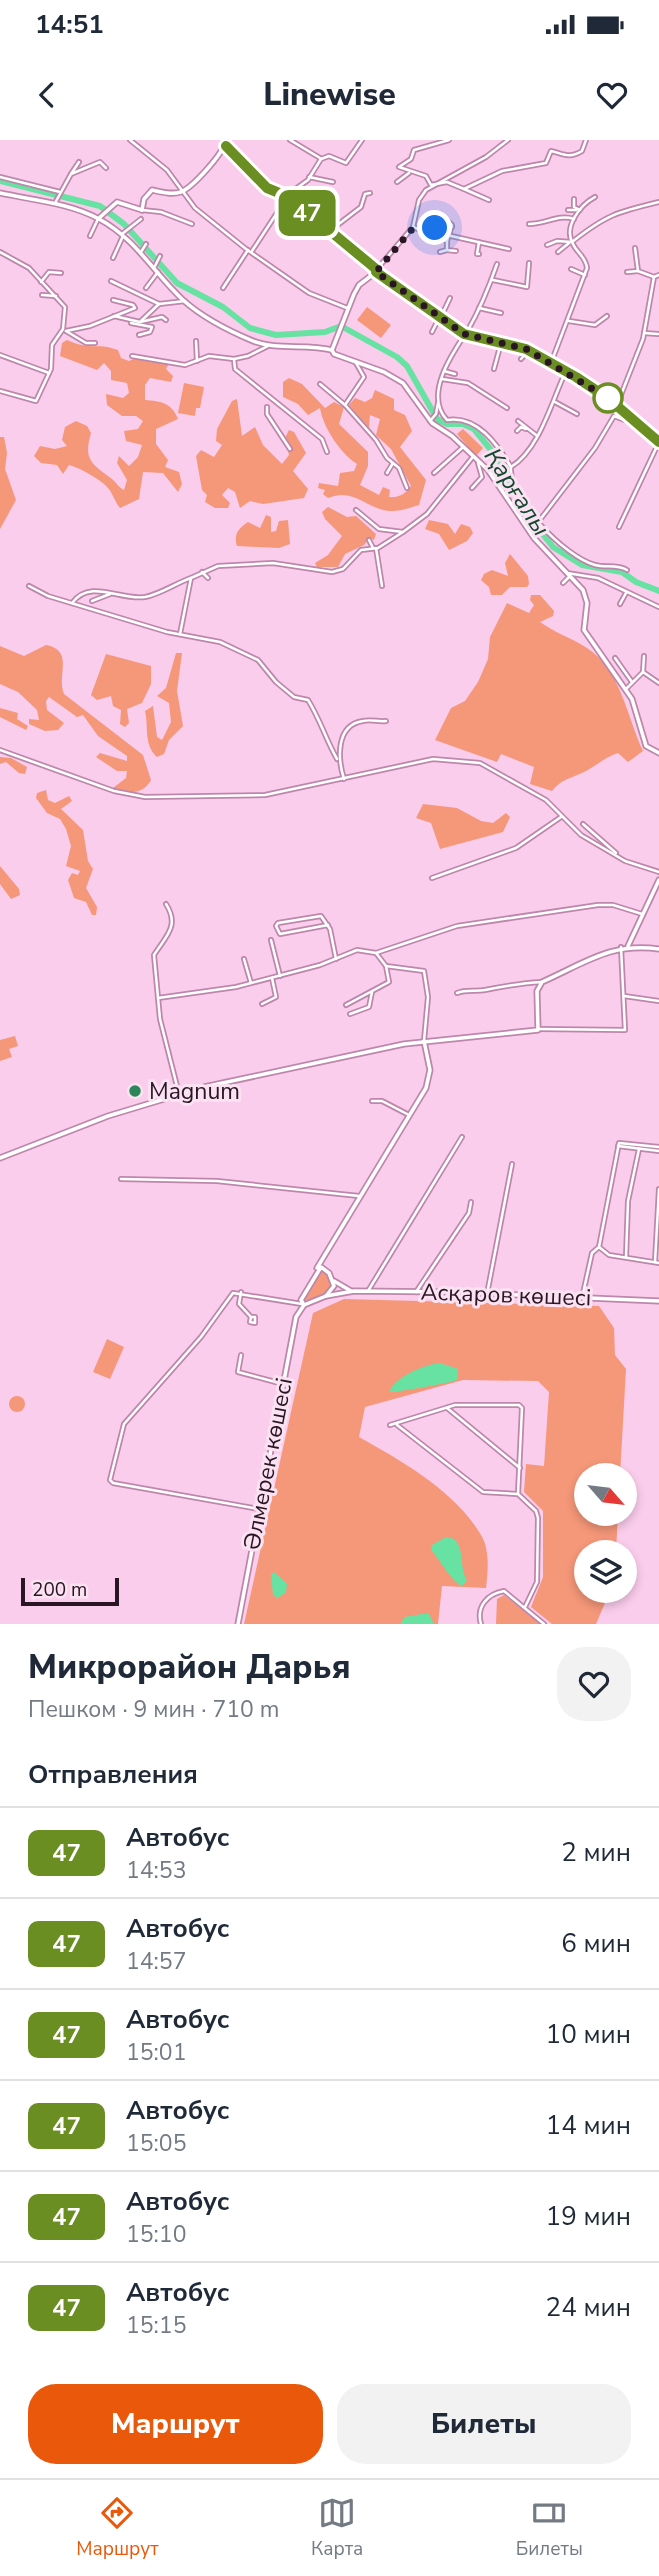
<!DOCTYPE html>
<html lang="ru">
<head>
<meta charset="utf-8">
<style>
	:root { --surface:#fff; --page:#f2f2f3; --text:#1f2937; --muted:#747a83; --line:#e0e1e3; --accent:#ea580c }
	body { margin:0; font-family:"Nunito Sans",sans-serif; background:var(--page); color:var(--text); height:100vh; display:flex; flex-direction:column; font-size:26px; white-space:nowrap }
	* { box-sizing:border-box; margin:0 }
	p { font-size:23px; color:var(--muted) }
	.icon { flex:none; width:38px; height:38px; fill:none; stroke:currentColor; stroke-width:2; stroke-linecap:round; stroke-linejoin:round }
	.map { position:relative; height:1484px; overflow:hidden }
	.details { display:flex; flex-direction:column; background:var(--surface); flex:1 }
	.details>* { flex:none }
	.badge { padding:0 14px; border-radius:10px; font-size:24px; line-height:46px }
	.needle { width:46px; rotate:118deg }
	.fabs { position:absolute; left:574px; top:1323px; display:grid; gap:14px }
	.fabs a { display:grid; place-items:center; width:63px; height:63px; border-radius:50%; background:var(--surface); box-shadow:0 4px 10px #0003; font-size:35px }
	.scale { position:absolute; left:21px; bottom:18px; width:98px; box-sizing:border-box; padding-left:7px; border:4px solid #291523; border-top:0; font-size:19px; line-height:24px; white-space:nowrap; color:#291523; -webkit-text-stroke:5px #fae2f2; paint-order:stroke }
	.you { position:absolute; width:35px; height:35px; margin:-18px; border:5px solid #fff; border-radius:50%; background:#1a73e8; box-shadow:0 0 0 10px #1a73e833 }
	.map>.badge { position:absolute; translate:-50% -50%; box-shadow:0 0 0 4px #fff }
	h2 { padding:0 28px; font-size:26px; line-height:63px }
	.round { display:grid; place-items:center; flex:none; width:74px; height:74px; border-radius:28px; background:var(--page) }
	.summary { display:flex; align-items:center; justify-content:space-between; height:119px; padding:0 28px }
	h1 { font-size:33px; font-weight:800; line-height:52px }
	.cta { display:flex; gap:14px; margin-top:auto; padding:14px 28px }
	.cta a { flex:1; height:80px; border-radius:28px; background:var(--accent); color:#fff; font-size:28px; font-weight:800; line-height:80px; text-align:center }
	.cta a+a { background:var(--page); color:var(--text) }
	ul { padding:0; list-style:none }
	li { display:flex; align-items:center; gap:21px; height:91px; padding:0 28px; border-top:2px solid var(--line) }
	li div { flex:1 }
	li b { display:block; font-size:26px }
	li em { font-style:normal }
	li .badge { min-width:77px; font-weight:700; text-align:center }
	.status { display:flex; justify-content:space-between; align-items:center; height:49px; padding:0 35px; background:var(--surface); direction:ltr }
	.status svg { height:19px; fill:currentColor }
	header { display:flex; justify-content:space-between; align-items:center; height:91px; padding:0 28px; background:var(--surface); font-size:32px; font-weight:800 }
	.menu { display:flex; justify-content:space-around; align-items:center; height:98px; border-top:2px solid var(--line); background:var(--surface); font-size:19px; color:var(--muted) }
	.menu a { display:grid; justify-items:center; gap:4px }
	.menu .active { color:var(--accent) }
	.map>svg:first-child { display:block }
</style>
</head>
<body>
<div class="status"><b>14:51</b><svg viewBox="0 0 49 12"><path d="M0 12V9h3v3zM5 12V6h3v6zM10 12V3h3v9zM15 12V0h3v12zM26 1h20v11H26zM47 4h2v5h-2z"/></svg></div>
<header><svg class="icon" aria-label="back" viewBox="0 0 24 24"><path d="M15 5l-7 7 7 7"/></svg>Linewise<svg class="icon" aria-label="heart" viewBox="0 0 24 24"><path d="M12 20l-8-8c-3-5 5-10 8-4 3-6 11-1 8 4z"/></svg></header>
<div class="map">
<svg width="659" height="1484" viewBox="0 0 659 1484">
	<rect width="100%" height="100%" fill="#fbcdec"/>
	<g fill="#f59779">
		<polygon points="367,167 391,185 381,198 357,180"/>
		<path d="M 67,200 C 90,211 96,202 118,210 L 121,218 L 129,221 L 140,216 L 170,222 L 166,229 L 173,236 L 171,242 L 150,238 L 145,245 L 145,260 C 161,261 172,263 178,279 L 156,289 L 156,304 L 168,320 L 165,327 L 179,332 L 182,344 L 178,352 L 163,333 L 143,332 L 139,359 L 120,368 C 115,362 113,354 108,348 C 102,340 78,327 69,325 L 63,334 L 57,325 L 41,323 L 34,316 L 40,306 L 55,309 L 67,306 L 62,300 L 65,287 L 76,281 L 87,286 L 91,293 C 83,320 92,324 112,339 C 117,343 118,347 124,350 L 127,340 L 117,323 L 119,316 L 129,326 L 138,317 L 142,305 L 126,301 L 124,291 L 138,289 L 143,281 L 136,276 L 122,276 L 107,265 L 106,254 L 123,258 L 129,253 L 127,243 L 111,240 L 111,231 L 104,223 L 97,230 L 60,216 L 62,203 Z"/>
		<path d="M 289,238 L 302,244 L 325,268 L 334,262 L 344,267 L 339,284 L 368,312 L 368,326 L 360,345 L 379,355 L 383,347 L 390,350 L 389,357 C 400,358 406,353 411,346 L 391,309 L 376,295 L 380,279 L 370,275 L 369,288 L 349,265 L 355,258 L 365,262 L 372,258 L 375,250 L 394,259 L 394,270 L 405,275 L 412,291 L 400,307 L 426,340 L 419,365 C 406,369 393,374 380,369 C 360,362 350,349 328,358 L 323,354 L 325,350 L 318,348 L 319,343 L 338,346 L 340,333 L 354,331 L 357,324 C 340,313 323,287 320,268 L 308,275 L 298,264 L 283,257 L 283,242 Z"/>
		<polygon points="184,243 204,247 200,268 196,268 195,276 178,273"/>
		<polygon points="237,259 242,296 255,287 263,305 282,324 289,315 285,298 289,290 294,292 306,313 293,331 308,349 304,358 263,364 250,361 240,368 235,352 228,348 222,355 230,363 228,368 215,368 205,362 207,355 202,350 196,316 201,310 214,317 222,305 216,301 217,289 232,261"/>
		<polygon points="463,289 483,308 476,316 457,294"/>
		<polygon points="0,297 4,297 7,313 5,329 16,360 0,389"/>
		<polygon points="328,367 347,377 356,376 376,394 374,400 370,398 364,405 345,414 338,427 317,427 315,423 328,415 342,396 325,379 322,372"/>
		<path d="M 266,375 L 271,377 L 271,392 L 276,391 L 279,381 L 288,380 L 290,404 L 279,408 L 237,406 C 233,394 239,388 248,382 L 260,388 Z"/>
		<polygon points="429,380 448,384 455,394 461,384 470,387 473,393 467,401 449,410 439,394 425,389"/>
		<polygon points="510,414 528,436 529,444 527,447 510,447 502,455 491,455 489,447 481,440 484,434 492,430 508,436 505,423"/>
		<path d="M 531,455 L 540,455 L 554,471 L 553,476 L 540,482 C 555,493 572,498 587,508 C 621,530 627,577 643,611 L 628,622 L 618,613 C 603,618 595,627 582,633 C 569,639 562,639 552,651 L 530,644 L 534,627 L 501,614 L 497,622 L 435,600 L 451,568 L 465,561 L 478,542 L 488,519 L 490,497 L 507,463 L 529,473 L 534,465 L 530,460 Z"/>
		<path d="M 46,505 C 75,511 56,534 64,554 L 143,615 L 151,640 C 143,655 128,654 113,648 L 126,638 L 127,631 L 117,631 L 96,617 L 100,613 L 127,621 L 127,616 L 98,596 L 83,575 L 77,577 L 49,557 L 46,561 L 47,570 L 64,583 L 58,590 L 45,591 L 29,584 L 29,579 L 39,580 L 37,570 L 18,552 L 0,544 L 0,506 L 24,516 Z"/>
		<path d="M 176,513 L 182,513 L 177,551 L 183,586 L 169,600 L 164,614 L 157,617 C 143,604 149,587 145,571 L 153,566 L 157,597 L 162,600 L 171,582 L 169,563 L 157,556 L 166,548 Z"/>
		<polygon points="106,514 151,526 151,544 142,563 127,569 129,583 125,587 120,584 121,570 113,566 111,556 97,560 91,555"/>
		<polygon points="0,568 18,573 17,579 28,586 26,590 0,577"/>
		<polygon points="0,617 11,618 27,627 25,634 19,633 6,622 0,624"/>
		<polygon points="46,650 48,660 55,663 69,656 72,661 61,669 83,690 88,721 93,729 86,748 97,767 96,775 92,775 86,762 74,758 68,740 72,733 78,735 80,731 66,726 71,706 66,689 60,679 47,673 36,658 37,653"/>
		<polygon points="423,664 457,668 481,681 493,683 506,673 510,677 503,692 440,709 431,683 416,678"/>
		<polygon points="0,726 19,749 20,755 11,759 0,744"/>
		<polygon points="15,896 18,906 9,909 12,917 0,921 0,900"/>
		<polygon points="319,1130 324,1130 332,1146 324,1155 305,1163 303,1158"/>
		<path d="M 344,1159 L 599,1166 L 614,1188 L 615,1215 L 626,1229 L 620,1335 L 586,1335 L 586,1374 L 618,1374 L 616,1412 L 586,1412 L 586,1451 L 610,1451 L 596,1484 L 552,1484 L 531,1467 L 543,1437 L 543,1371 L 524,1352 L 526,1324 L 544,1326 L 549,1252 L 538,1241 L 463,1240 L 365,1267 L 359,1297 C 402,1321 455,1351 481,1395 C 490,1409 488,1432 486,1448 L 442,1446 L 438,1484 L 244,1484 L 313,1173 Z"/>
		<polygon points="107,1199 124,1207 110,1239 93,1232"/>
		<circle cx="17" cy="1264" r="8"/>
		<polygon points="504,1455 541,1484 496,1484 497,1459"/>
	</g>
	<g fill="#68e2a2">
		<path d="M 440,1223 L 458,1229 L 457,1240 C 451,1243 393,1253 389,1252 C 395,1237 425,1224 440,1223 Z"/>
		<path d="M 446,1397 L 454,1399 C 465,1409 459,1427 467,1440 L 462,1446 C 450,1440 441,1421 431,1410 L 432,1405 Z"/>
		<polygon points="274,1432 287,1444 286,1452 278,1458 273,1455 271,1434"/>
		<polygon points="422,1474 429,1474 434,1484 400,1484 405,1477"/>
	</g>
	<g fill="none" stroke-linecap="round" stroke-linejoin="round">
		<polyline stroke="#68e2a2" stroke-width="6" points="0,41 100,66 124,84 177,143 223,167 250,188 276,195 325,192 341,186 397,217 407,226 437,279 447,284 463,284 474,289 495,315 523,369 553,407 582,425 622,432 636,442 659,451"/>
		<g stroke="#bd87ac" stroke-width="6">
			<g id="minor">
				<polyline points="130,0 167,30 195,68 246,109 309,153 347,168"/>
				<polyline points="290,0 320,18"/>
				<path d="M 449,0 L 414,10 L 411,19 L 399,27 L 426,36 L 431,45 L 447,42 L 464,49 L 502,31 L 546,23 L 551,11 C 564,14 569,19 582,11 L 586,0"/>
				<polyline points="71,34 79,22"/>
				<polyline points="0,37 60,52"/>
				<polyline points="309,37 333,42"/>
				<polyline points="397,42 409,33"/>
				<polyline points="464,49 489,60"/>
				<polyline points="574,59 574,67 580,70"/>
				<polyline points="55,63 71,34 100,22 106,28"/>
				<polyline points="142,70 161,72 192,84"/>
				<polyline points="568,70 576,70"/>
				<path d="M 529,84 C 546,84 558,74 574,79"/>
				<polyline points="413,87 447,101 452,85 440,74"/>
				<polyline points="331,90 361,67 365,54 370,53"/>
				<polyline points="424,90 440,95 452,87"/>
				<polyline points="430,90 435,88 441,95"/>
				<polyline points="122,94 141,79"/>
				<polyline points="90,96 98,79"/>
				<polyline points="451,96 509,109"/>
				<polyline points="447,101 447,110 456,111"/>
				<polyline points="479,102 477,114 479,114"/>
				<path d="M 547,105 L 557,101 L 572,102 C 606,75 617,72 659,62"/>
				<polyline points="635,108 638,131 654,137"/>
				<polyline points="252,111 290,53 308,40 321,19 329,16 346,23 362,0"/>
				<polyline points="0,112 29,128 65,167 63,189 52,205 51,229 36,261 0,251"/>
				<polyline points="141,112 146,104"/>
				<polyline points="440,112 447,110"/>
				<polyline points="558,112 569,103"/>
				<polyline points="113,118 123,96"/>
				<path d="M 497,124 C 489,147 480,169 468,190 C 453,212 423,255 447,280 C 477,275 497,304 511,327"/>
				<polyline points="154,128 160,116"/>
				<polyline points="377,129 413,87 419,60 426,50 486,17 508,0"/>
				<polyline points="571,129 585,135"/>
				<polyline points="627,132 638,131"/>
				<polyline points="493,140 527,147 529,123"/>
				<polyline points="111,141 159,164 185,161"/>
				<polyline points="41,142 49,132 61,133"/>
				<polyline points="146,148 158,132"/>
				<polyline points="223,148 248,110"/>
				<polyline points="42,155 56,156"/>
				<polyline points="479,168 501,173"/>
				<polyline points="114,176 140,182 162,177 166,180"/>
				<polyline points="440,179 450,158"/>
				<polyline points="141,181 159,164"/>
				<polyline points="569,181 595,185 607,176"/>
				<polyline points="131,183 152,187 150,192 139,195"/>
				<polyline points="66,191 90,186 135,168 133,165 113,160"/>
				<polyline points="66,191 86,203 95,203"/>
				<polyline points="432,192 439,178"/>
				<polyline points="644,193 658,194"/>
				<polyline points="196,201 197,221"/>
				<polyline points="268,206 248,216 234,219 235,229 322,299 327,312"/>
				<polyline points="0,215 49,233"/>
				<polyline points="132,216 185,225 209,216 234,219"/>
				<polyline points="521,219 528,211"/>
				<polyline points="356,223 364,237 345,265 376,300 387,318 399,328 407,348"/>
				<path d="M 551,223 L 587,128 C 586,117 577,113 573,104 C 563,87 580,65 595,57"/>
				<polyline points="494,229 501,203"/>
				<polyline points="444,231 455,234"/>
				<path d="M 566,231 C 552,260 540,309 511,327 C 508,359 565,417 595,425 C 606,428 617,424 627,430"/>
				<polyline points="442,239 468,243 507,268"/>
				<polyline points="320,244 345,265"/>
				<polyline points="555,262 577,274"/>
				<polyline points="617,265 643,199 654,137 659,135"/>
				<polyline points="267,267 267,274 290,309"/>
				<polyline points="430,281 436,274 438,263"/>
				<polyline points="518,281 536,295"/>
				<polyline points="517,291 521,287 526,289"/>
				<polyline points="387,333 393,323"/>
				<polyline points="434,333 462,308"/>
				<polyline points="472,348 482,337 478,323"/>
				<polyline points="356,370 379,389 403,392 427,374 472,318"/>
				<polyline points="539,381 595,308 614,276 638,285"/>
				<polyline points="619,387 659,302"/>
				<polyline points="369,400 373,408"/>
				<polyline points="376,408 382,446"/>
				<polyline points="202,432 208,438"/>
				<polyline points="567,433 598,438 659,467"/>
				<polyline points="191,438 218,426 273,423 332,432 343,429 361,410 378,408 403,392"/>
				<polyline points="563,443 570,436"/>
				<path d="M 29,446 L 48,456 L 167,492 L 220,502 L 258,520 L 276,542 L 294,557 L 308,560 C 320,579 326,600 337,619"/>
				<polyline points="92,461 110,454"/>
				<path d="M 72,463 C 91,438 120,461 145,457 C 161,454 176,443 191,438 L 180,494"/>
				<polyline points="620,464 626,453"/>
				<polyline points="615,518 632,542"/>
				<polyline points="643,532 644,516"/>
				<polyline points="626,549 643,532 659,543"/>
				<polyline points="0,610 114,651 145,657 265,655 433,619 480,623 546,660 581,695 625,721 659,732"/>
				<path d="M 344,639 C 338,620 335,585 363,581 C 371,579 378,582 386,581"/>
				<polyline points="583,684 616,713"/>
				<polyline points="432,738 516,708 561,677"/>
				<path d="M 166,764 C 180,786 166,796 154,815 L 160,879 L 179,954"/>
				<polyline points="328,785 280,794 276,786 278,783 321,776 330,789 336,819"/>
				<polyline points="271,800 280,836"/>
				<polyline points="376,813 457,786 598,765 613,765 642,774"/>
				<polyline points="244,819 251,843"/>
				<path d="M 457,853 C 467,849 475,852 485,850 C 505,846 522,843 542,842"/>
				<polyline points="624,856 659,861"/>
				<polyline points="158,858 236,847 320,825 357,810 376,813 386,826 424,831 428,857 424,901"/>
				<polyline points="262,864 276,857 272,838"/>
				<polyline points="346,865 389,842 386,826"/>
				<polyline points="350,874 369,867 372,852"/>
				<polyline points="538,889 625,890 621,807"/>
				<polyline points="372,961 382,961 409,975"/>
				<polyline points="618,1006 659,1011"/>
				<polyline points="121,1039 217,1041 359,1056"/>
				<polyline points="599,1107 609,1115 659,1123"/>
				<polyline points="626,1117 628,1061 639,1009"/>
				<polyline points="655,1122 659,1049"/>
				<polyline points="368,1151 462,997"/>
				<polyline points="241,1152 239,1164 251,1177 255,1177 255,1183 250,1182 251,1177"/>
				<polyline points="416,1152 469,1073 471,1062"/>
				<polyline points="487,1154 512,1024"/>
				<polyline points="582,1158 592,1113 599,1107 619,1003 659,1007"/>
				<polyline points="241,1215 238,1232 283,1244"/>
				<polyline points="447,1268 520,1328"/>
				<polyline points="390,1285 455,1265 519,1265 522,1268 518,1354 536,1371 538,1378 537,1442 525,1467"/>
				<polyline points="397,1285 483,1352 517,1354"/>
				<polyline points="259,1369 113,1343 110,1340 124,1284 201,1197 233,1153 302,1164"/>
				<path d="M 481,1484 C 476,1467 487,1454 504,1451 L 544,1484"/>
			</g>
		</g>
		<g stroke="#bd87ac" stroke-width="7">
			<g id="tertiary">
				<polyline points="226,6 267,48 289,57 377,129 376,132 464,194 525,209 576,237 609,259 659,302"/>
				<path d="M 0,53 C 32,60 70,63 99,79 C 135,98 154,133 183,160 C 202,177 229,191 253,201 C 278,211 306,203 332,210"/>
				<path d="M 142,70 L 144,59 L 152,50 C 161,52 171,55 181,52 C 193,47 224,13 226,0"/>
				<polyline points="98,79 117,62 142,70"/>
				<polyline points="332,210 334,214 384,232 403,243 432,283 452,296 488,330 534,398 583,450 587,463 584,490 632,559 646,606 659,613"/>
				<polyline points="332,210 354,154 359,145 376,132"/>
				<polyline points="628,806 659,740"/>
				<path d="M 0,1018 L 108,976 L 204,947 L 404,904 L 538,890 L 537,851 L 542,842 C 585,823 611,802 659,809"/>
				<polygon points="321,1127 329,1133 334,1146 326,1156 304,1165 301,1160"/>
				<polyline points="317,1128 426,948 430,930 424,901"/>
				<polyline points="334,1141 351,1151"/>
				<polyline points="326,1156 354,1151 451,1152 659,1161"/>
				<polyline points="238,1484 296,1177 304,1165"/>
			</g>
		</g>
		<use href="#minor" stroke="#fff" stroke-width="2.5"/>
		<use href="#tertiary" stroke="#fff" stroke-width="3.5"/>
	</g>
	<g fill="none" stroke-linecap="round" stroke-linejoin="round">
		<g stroke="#fff" stroke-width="16">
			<polyline id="line" points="226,6 267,48 289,57 376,129 376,132 464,194 526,209 576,237 609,259 659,302"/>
		</g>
		<use href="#line" stroke="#6b8e23" stroke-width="10"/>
		<polyline stroke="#291523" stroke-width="7" stroke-dasharray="0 12.6" points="435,88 421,90 413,88 376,132 464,194 526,209 608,258"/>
	</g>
	<circle fill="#fff" stroke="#6b8e23" stroke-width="3.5" cx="608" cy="258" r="14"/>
	<circle fill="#2d855a" stroke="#fae2f2" stroke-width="2.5" cx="135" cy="951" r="7"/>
	<g text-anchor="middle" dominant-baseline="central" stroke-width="6" stroke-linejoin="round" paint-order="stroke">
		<g font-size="23" fill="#291523" stroke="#fae2f2" text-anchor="start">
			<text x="149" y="951">Magnum</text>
		</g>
		<g font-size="23" fill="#291523" stroke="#fae2f2">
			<text transform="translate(506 1155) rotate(2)">Асқаров көшесі</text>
			<text transform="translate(268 1324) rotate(-79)">Әлмерек көшесі</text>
		</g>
		<g font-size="24" font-style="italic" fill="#16482f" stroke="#fae2f2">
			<text transform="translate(517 352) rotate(57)">Қарғалы</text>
		</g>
	</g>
</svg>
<div class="fabs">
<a><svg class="needle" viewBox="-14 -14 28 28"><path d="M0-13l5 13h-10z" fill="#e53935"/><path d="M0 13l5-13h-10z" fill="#747a83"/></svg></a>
<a><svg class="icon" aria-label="layers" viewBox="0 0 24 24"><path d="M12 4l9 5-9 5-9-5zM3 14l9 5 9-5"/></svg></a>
</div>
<div class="scale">200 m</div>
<div class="you" style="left:435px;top:88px"></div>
<b class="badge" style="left:307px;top:73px;background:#6b8e23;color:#fff">47</b>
</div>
<section class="details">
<div class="summary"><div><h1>Микрорайон Дарья</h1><p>Пешком · 9 мин · 710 m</p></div><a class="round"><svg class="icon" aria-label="heart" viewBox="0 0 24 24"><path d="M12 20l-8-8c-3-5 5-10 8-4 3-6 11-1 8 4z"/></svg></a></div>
<h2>Отправления</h2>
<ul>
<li><span class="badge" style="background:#6b8e23;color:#fff">47</span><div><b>Автобус</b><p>14:53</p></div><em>2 мин</em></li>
<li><span class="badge" style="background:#6b8e23;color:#fff">47</span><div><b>Автобус</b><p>14:57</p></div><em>6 мин</em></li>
<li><span class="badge" style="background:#6b8e23;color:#fff">47</span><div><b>Автобус</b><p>15:01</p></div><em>10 мин</em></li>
<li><span class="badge" style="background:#6b8e23;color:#fff">47</span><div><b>Автобус</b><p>15:05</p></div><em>14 мин</em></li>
<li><span class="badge" style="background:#6b8e23;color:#fff">47</span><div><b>Автобус</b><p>15:10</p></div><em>19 мин</em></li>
<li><span class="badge" style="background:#6b8e23;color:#fff">47</span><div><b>Автобус</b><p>15:15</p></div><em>24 мин</em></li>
</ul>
<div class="cta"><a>Маршрут</a><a>Билеты</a></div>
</section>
<nav class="menu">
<a class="active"><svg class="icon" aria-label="directions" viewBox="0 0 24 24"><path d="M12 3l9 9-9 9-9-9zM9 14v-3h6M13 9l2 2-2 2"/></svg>Маршрут</a>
<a><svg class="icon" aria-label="map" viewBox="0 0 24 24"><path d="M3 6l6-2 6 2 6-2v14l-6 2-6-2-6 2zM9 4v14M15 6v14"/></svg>Карта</a>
<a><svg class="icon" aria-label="tickets" viewBox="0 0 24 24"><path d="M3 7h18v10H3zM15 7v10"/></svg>Билеты</a>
</nav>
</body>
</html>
